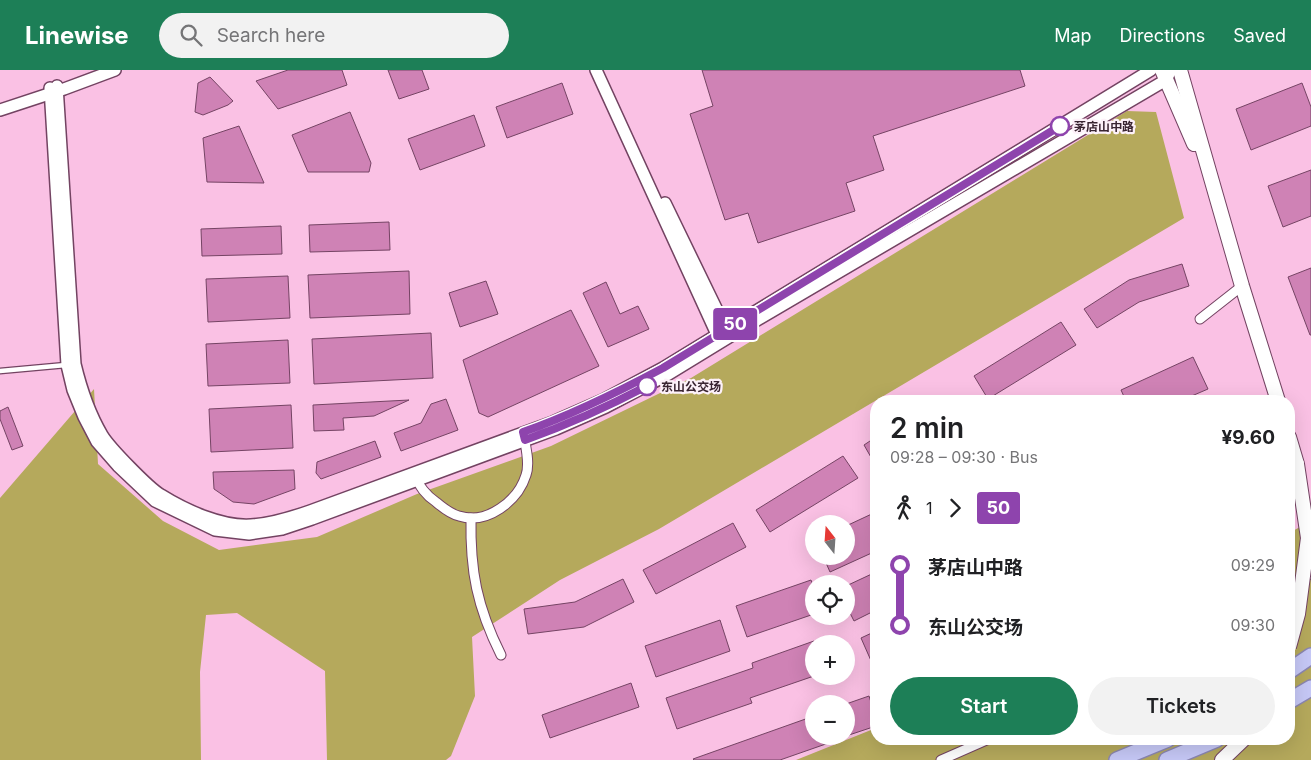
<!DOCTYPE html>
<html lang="en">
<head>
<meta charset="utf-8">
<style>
	:root { --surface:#fff; --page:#f2f2f2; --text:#202124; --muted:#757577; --accent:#1d7f57 }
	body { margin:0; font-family:Inter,"Noto Sans SC",sans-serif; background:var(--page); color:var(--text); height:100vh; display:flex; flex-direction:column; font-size:19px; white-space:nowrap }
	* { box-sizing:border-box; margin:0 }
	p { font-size:16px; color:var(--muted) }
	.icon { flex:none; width:28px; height:28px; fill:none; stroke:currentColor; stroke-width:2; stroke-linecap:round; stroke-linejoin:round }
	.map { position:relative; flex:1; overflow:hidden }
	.sheet { position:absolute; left:870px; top:325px; width:425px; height:350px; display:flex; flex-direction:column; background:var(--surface); border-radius:20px; box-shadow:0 5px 20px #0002 }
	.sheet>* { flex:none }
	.badge { padding:0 10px; border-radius:4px; font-size:18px; line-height:32px }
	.needle { width:32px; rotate:343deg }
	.controls { position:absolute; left:805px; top:445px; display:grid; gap:10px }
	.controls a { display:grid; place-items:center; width:50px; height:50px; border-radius:50%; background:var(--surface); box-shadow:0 5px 20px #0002; font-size:25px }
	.map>.badge { position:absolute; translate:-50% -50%; box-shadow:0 0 0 2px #fff }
	.legs { display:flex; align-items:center; gap:8px; height:55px; padding:0 20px; font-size:16px }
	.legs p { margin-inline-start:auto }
	.headline { display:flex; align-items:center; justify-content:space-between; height:85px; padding:0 20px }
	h1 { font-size:28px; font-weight:600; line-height:38px }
	.cta { display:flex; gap:10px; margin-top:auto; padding:10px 20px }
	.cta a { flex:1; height:58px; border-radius:30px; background:var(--accent); color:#fff; font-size:20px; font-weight:600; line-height:58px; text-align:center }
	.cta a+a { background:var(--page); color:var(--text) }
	ul { padding:0 20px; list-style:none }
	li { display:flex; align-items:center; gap:18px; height:60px; font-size:19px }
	li i { display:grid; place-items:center; width:8px; height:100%; margin:0 6px; background:currentColor }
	li i::after { content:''; width:12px; height:12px; margin:-6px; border:4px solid; border-radius:50%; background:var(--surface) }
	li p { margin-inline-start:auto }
	li:first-child i { background:linear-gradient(#0000 50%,currentColor 0) }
	li:last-child i { background:linear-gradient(currentColor 50%,#0000 0) }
	header { display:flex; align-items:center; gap:30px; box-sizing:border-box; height:70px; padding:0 25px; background:var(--accent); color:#fff }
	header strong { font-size:24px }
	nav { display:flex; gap:28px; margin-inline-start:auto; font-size:18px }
	.search { width:350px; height:45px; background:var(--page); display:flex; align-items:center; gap:12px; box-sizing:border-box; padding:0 18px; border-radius:28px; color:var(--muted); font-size:19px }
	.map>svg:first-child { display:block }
</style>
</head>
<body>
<header>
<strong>Linewise</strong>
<div class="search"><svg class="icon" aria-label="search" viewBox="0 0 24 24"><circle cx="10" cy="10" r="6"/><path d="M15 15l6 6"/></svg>Search here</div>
<nav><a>Map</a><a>Directions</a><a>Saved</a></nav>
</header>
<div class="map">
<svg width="1311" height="690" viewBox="0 0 1311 690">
	<rect width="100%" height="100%" fill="#fac1e4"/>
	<g fill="#b5a95c">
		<polygon points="1127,41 1156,42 1184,148 659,459 560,510 472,567 475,626 451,686 446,690 327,690 325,601 237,543 206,545 200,602 201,690 0,690 0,428 94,319 98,394 163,451 219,480 317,467 417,424 551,376 691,308"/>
		<polygon points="1311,451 1311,690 796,690 876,658 876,669 1289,669 1289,463"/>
	</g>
	<g fill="#cf82b5" stroke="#754464">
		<polygon points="288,0 342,0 347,15 278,39 256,11"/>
		<polygon points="388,0 422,0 429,19 399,29"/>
		<polygon points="702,0 1020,0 1025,16 873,66 884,100 846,113 855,141 758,173 748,143 725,150 690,44 713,36"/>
		<polygon points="210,7 233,31 228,35 203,45 195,42 198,13"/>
		<polygon points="562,13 573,44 507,68 496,37"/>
		<polygon points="1302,13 1311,37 1311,56 1251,80 1236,39"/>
		<polygon points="350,42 371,93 369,102 308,102 292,65"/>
		<polygon points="474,45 485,76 420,100 408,69"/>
		<polygon points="239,56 264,113 207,112 203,68"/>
		<polygon points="1311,100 1311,146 1283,157 1268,116"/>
		<polygon points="389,152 390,180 310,182 309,155"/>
		<polygon points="281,156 282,184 202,186 201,159"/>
		<polygon points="1182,194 1189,216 1139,232 1097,258 1084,239 1129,210"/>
		<polygon points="1311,198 1311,265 1310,265 1288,207"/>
		<polygon points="409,201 410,244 310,248 308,205"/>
		<polygon points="288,206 290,248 208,252 206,209"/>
		<polygon points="486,211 498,244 460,257 449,223"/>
		<polygon points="606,212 620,244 638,236 649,259 608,277 583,223"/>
		<polygon points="571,240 599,296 488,347 479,343 463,290"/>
		<polygon points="1061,252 1076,275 988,329 974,306"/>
		<polygon points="431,263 433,308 314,314 312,269"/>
		<polygon points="288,270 290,313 208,316 206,274"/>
		<polygon points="1193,287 1208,319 1180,331 1126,331 1121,320"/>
		<polygon points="446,329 458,360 401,381 394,363 421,353 431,334"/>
		<polygon points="409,330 374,346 343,348 344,360 314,361 313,335"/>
		<polygon points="291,335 293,378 211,382 209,339"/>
		<polygon points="8,337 23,376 12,380 0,349 0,341"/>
		<polygon points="876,367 876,396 864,375"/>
		<polygon points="375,371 381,387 321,409 316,403 317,392"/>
		<polygon points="843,386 858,408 770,462 756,440"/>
		<polygon points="294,400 295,419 254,434 233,432 214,419 213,402"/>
		<polygon points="876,442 876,481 830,502 823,486 846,486 846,456"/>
		<polygon points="733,453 746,477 656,524 643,500"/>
		<polygon points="876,502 876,540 854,551 846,535 846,516"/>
		<polygon points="623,509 634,532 584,557 528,564 524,539 575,532"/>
		<polygon points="811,510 814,518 814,544 747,567 736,536"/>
		<polygon points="720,550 730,581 656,607 645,576"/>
		<polygon points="876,561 876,602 861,568"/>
		<polygon points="814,571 814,606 750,628 752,633 677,659 666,628 753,598 752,593"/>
		<polygon points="631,613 639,637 550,668 542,645"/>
		<polygon points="869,626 876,648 876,656 846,666 846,634"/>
		<polygon points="814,646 814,666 843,666 843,668 780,690 694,690 693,689"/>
	</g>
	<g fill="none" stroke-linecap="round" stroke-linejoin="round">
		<g stroke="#734362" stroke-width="7">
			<polyline id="service" points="0,301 66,295"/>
		</g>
		<g stroke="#734362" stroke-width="11">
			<g id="minor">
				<polyline points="1200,249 1242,216"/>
				<path d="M 416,405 C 418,416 427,426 436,432 C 443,438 451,444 459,446 C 487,455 518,431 526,405 C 530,394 526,378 524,367"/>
				<path d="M 471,448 C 470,501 477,537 501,585"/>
				<polyline points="1289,516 1311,503"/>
				<polyline points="941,690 989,669"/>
			</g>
		</g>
		<g stroke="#734362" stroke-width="14">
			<g id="tertiary">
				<polyline points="596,0 720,271"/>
				<path d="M 57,16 L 75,294 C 81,319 89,343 102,365 C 110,378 149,418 161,425 C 185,440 222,457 251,455 C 271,454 290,448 310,441 L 553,352 L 603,330 L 663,298 L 1151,0"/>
				<polyline points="50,18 67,295 73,320 84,347 97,372 118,396 155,431 215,460 249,464 282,459 312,449 556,359 606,337 667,305 752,253 1166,10 1171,0"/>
				<polyline points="0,40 64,19 115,0"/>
				<polyline points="665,133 729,265"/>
			</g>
		</g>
		<g stroke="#734362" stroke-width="16">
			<g id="secondary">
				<polyline points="1162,0 1194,74"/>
				<polyline points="1180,0 1242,216 1278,331"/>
				<polyline points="1289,367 1297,394"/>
				<polyline points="1222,690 1244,669"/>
			</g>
		</g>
		<g stroke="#8b86b0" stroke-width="18">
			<g id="trunk">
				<polyline points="1289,601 1311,586"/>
				<polyline points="1289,631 1311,618"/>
				<polyline points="1117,690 1168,669"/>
				<polyline points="1167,690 1217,669"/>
			</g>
		</g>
		<use href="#service" stroke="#fff" stroke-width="4.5"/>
		<use href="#minor" stroke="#fff" stroke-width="9"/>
		<use href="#tertiary" stroke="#fff" stroke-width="11"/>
		<use href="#secondary" stroke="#fff" stroke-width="14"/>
		<use href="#trunk" stroke="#c6c8f6" stroke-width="15"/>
		<g stroke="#734362" stroke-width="16" stroke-linecap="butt">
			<polyline id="secondary-bridge" points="1289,577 1298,544 1308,468 1297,394"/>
		</g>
		<use href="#secondary-bridge" stroke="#fff" stroke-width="14"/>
	</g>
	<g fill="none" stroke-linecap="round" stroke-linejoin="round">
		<g stroke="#fff" stroke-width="11">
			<path id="line-1" d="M 647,316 C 607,337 567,355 525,370 L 523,362 C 572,345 618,322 663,298 L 1060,56"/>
		</g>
		<use href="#line-1" stroke="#8e44ad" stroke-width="8"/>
	</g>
	<g fill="#fff" stroke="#8e44ad" stroke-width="2.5">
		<circle cx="1060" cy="56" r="9"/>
		<circle cx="647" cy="316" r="9"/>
	</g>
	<g text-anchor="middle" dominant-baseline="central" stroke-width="4.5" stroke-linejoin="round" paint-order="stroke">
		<g font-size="12" font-weight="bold" fill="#392431" stroke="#fdf1f9" text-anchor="start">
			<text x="1074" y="56">茅店山中路</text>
			<text x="661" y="316">东山公交场</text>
		</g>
	</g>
</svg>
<div class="controls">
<a><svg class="needle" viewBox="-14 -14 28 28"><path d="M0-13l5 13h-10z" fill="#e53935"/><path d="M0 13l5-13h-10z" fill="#757577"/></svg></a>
<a><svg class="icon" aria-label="locate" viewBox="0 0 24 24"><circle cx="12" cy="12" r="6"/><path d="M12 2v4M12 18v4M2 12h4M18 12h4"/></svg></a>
<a>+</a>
<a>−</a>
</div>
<b class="badge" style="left:735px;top:254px;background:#8e44ad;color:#fff">50</b>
<section class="sheet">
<div class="headline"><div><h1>2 min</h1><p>09:28 – 09:30 · Bus</p></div><b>¥9.60</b></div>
<div class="legs"><svg class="icon" aria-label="walk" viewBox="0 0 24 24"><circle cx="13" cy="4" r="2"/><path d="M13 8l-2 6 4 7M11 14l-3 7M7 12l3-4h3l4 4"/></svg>1<svg class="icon" aria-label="forward" viewBox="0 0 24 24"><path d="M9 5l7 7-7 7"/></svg><b class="badge" style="background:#8e44ad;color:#fff">50</b></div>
<ul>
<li><i style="color:#8e44ad"></i><b>茅店山中路</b><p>09:29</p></li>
<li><i style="color:#8e44ad"></i><b>东山公交场</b><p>09:30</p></li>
</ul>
<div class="cta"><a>Start</a><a>Tickets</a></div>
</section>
</div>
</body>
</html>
